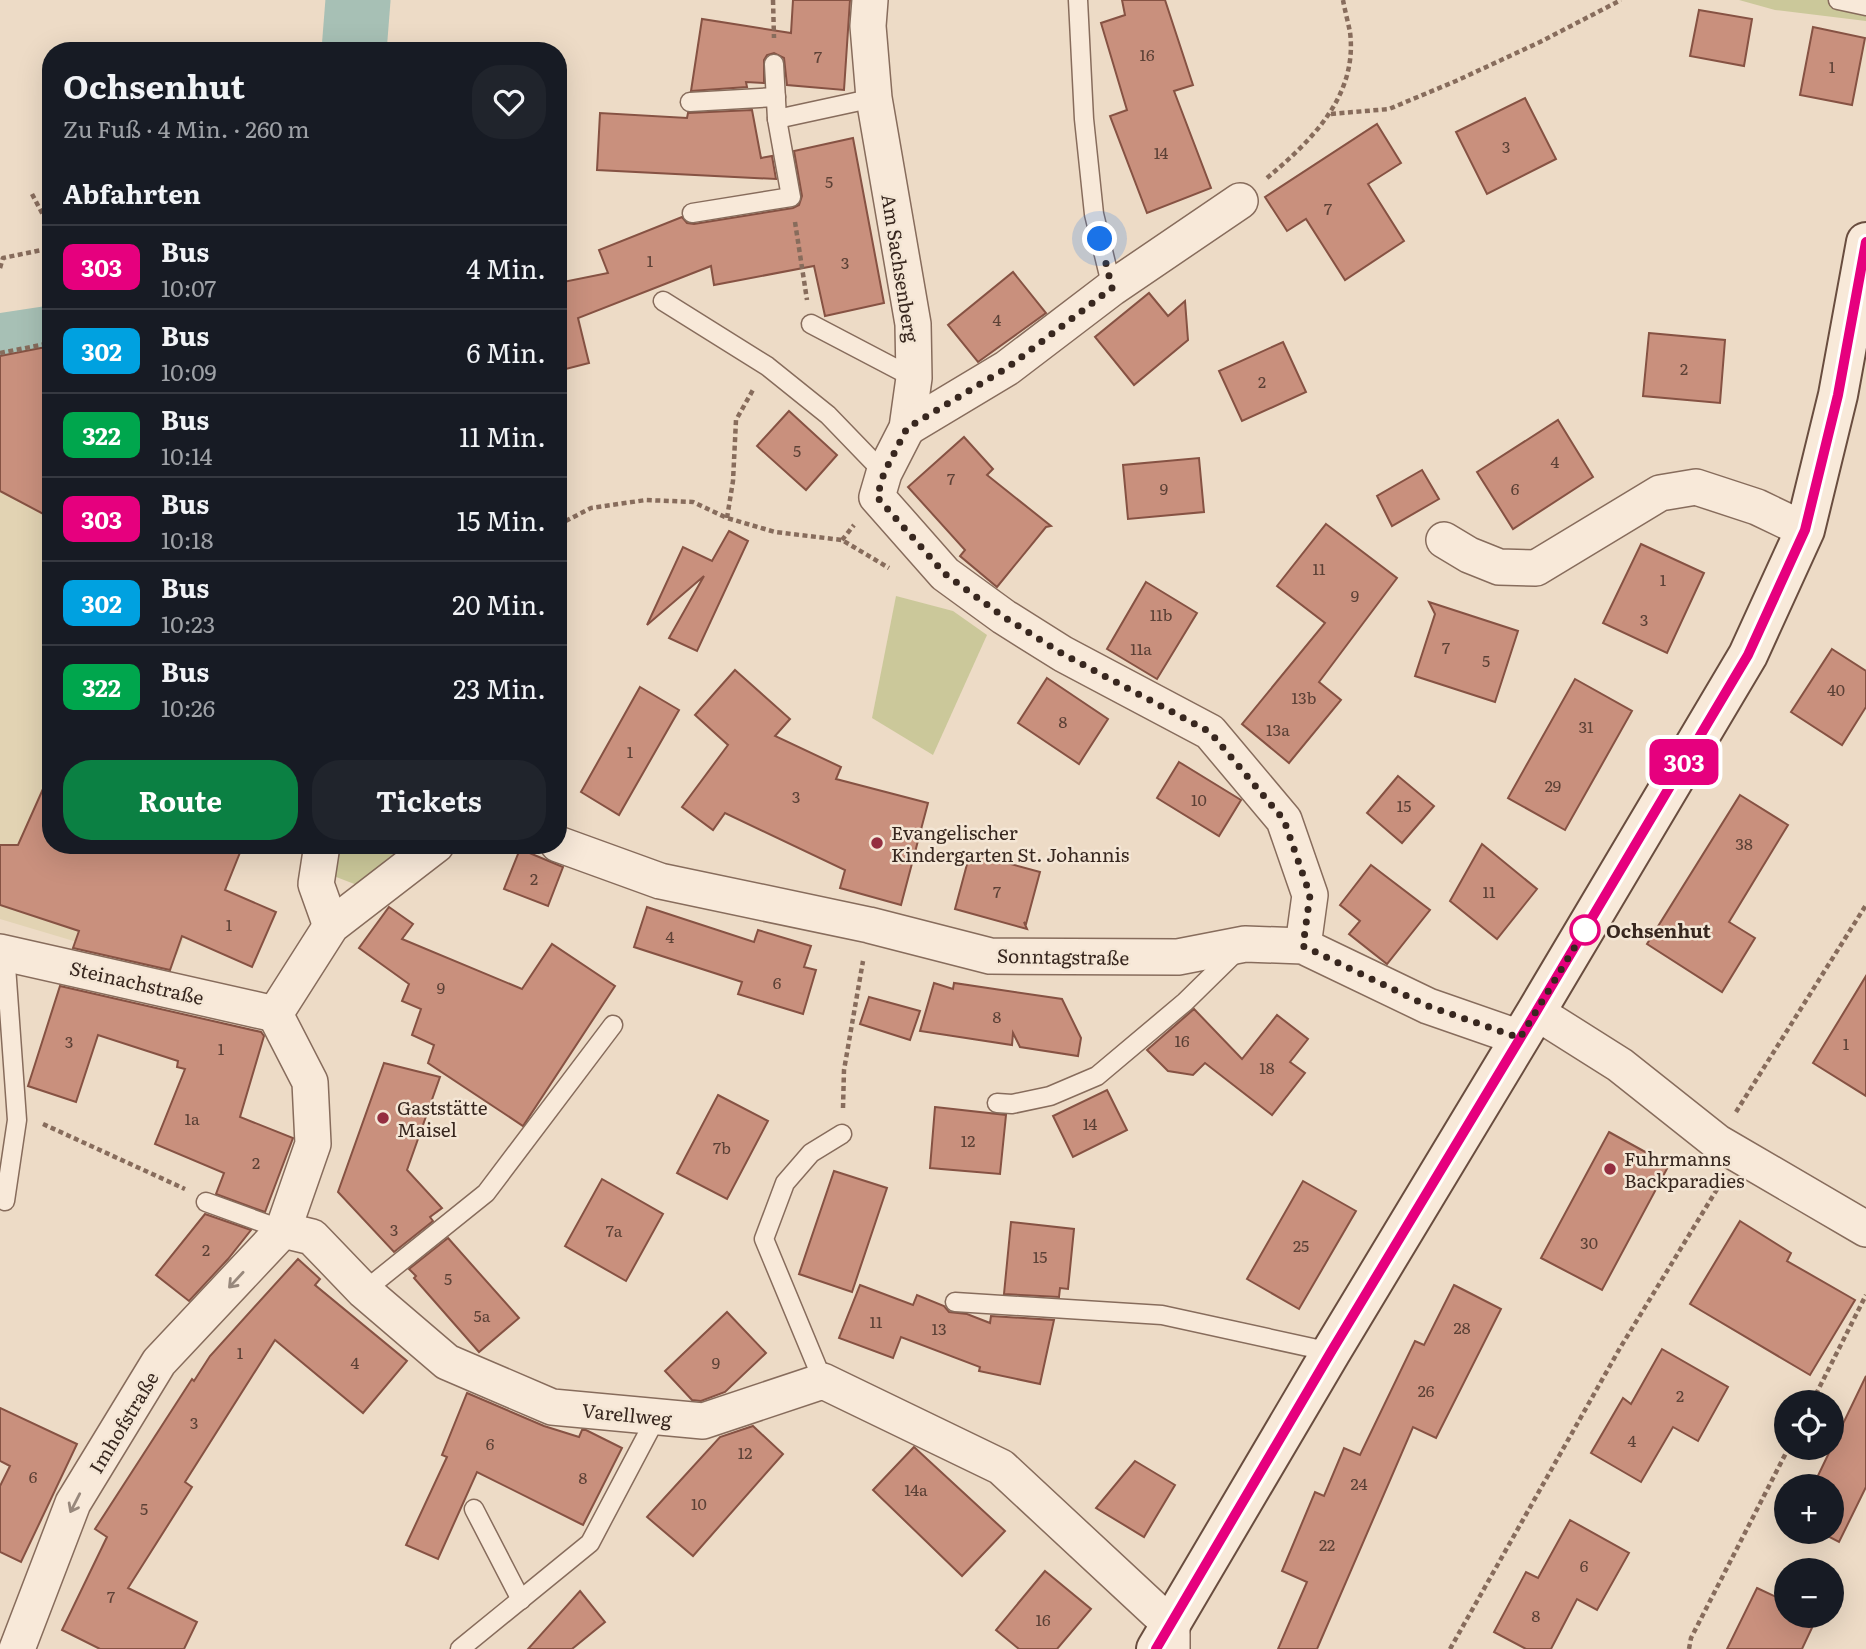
<!DOCTYPE html>
<html lang="de">
<head>
<meta charset="utf-8">
<style>
	:root { --surface:#171b24; --page:#20242c; --text:#f1f3f6; --muted:#9ea1a6; --line:#363941; --accent:#0b8043 }
	body { margin:0; font-family:Literata,serif; background:var(--page); color:var(--text); height:100vh; display:flex; flex-direction:column; font-size:26px; white-space:nowrap }
	* { box-sizing:border-box; margin:0 }
	p { font-size:23px; color:var(--muted) }
	.icon { flex:none; width:38px; height:38px; fill:none; stroke:currentColor; stroke-width:2; stroke-linecap:round; stroke-linejoin:round }
	.map { position:relative; flex:1; overflow:hidden }
	.drawer { position:absolute; left:42px; top:42px; width:525px; height:812px; display:flex; flex-direction:column; background:var(--surface); border-radius:28px; box-shadow:0 7px 28px #0002 }
	.drawer>* { flex:none }
	.badge { padding:0 14px; border-radius:10px; font-size:24px; line-height:46px }
	.fabs { position:absolute; left:1774px; top:1390px; display:grid; gap:14px }
	.fabs a { display:grid; place-items:center; width:70px; height:70px; border-radius:50%; background:var(--surface); box-shadow:0 7px 28px #0002; font-size:35px }
	.you { position:absolute; width:35px; height:35px; margin:-18px; border:5px solid #fff; border-radius:50%; background:#1a73e8; box-shadow:0 0 0 10px #1a73e833 }
	.map>.badge { position:absolute; translate:-50% -50%; box-shadow:0 0 0 4px #fff }
	h2 { padding:0 21px; font-size:26px; line-height:63px }
	.round { display:grid; place-items:center; flex:none; width:74px; height:74px; border-radius:28px; background:var(--page) }
	.overview { display:flex; align-items:center; justify-content:space-between; height:119px; padding:0 21px }
	h1 { font-size:33px; font-weight:700; line-height:52px }
	.button { display:flex; gap:14px; margin-top:auto; padding:14px 21px }
	.button a { flex:1; height:80px; border-radius:28px; background:var(--accent); color:#fff; font-size:28px; font-weight:700; line-height:80px; text-align:center }
	.button a+a { background:var(--page); color:var(--text) }
	ul { padding:0; list-style:none }
	li { display:flex; align-items:center; gap:21px; height:84px; padding:0 21px; border-top:2px solid var(--line) }
	li div { flex:1 }
	li b { display:block; font-size:26px }
	li em { font-style:normal }
	li .badge { min-width:77px; font-weight:700; text-align:center }
	.map>svg:first-child { display:block }
</style>
</head>
<body>
<div class="map">
<svg width="1866" height="1649" viewBox="0 0 1866 1649">
	<rect width="100%" height="100%" fill="#eddbc6"/>
	<polygon fill="#e2d3b3" points="0,444 51,446 51,845 222,845 177,955 134,959 0,919"/>
	<g fill="#cbc89a">
		<polygon points="1739,0 1866,0 1866,21 1775,10"/>
		<polygon points="896,596 953,611 987,635 933,755 872,718"/>
		<polygon points="334,845 410,845 357,885 331,875"/>
	</g>
	<g fill="none" stroke-linecap="round" stroke-linejoin="round">
		<g stroke="#a7c0b5" stroke-width="65">
			<polyline points="354,51 358,0"/>
			<polyline points="0,346 51,338"/>
		</g>
	</g>
	<g fill="#c9907d" stroke="#865243" stroke-width="2">
		<polygon points="793,0 850,0 844,90 787,85 784,58 774,53 767,55 764,60 764,83 746,82 747,87 691,91 702,19 791,33"/>
		<polygon points="1122,0 1165,0 1193,85 1174,91 1211,188 1147,213 1110,116 1127,110 1101,23 1125,15"/>
		<polygon points="1699,10 1752,19 1744,66 1690,56"/>
		<polygon points="1813,27 1865,38 1852,105 1800,95"/>
		<polygon points="1525,98 1556,159 1487,194 1456,132"/>
		<polygon points="752,110 761,158 772,156 776,179 597,170 600,113 687,118 688,113"/>
		<polygon points="1377,124 1401,163 1368,184 1404,241 1345,280 1306,219 1287,231 1265,197"/>
		<polygon points="853,138 884,303 825,316 814,266 714,285 711,266 578,318 589,363 558,371 558,283 608,273 599,250 682,217 687,223 694,224 793,208 799,205 802,196 794,151"/>
		<polygon points="1013,272 1046,313 978,362 948,325"/>
		<polygon points="1149,293 1168,316 1185,301 1188,340 1134,385 1095,337"/>
		<polygon points="1649,333 1725,340 1720,403 1643,396"/>
		<polygon points="1283,342 1306,392 1242,421 1219,371"/>
		<polygon points="51,346 51,518 0,491 0,356"/>
		<polygon points="789,411 837,455 806,490 757,446"/>
		<polygon points="1558,420 1593,477 1513,529 1477,472"/>
		<polygon points="964,437 993,469 987,475 1051,526 1046,527 997,587 960,556 965,550 908,487"/>
		<polygon points="1199,458 1204,512 1128,519 1123,465"/>
		<polygon points="1422,470 1439,499 1392,526 1377,496"/>
		<polygon points="1326,524 1397,578 1319,682 1341,700 1289,763 1242,724 1325,623 1277,586"/>
		<polygon points="729,531 748,541 697,651 669,638 704,576 647,625 683,547 712,561"/>
		<polygon points="1641,544 1704,573 1667,653 1603,623"/>
		<polygon points="1146,582 1197,613 1157,679 1107,649"/>
		<polygon points="1429,602 1518,631 1495,702 1415,676 1435,614"/>
		<polygon points="1832,649 1866,671 1866,707 1842,745 1791,712"/>
		<polygon points="735,670 790,719 775,736 841,767 836,779 928,803 901,905 840,888 845,870 725,813 713,830 682,807 728,745 695,715"/>
		<polygon points="1047,678 1108,719 1079,764 1018,723"/>
		<polygon points="1575,679 1632,711 1565,830 1508,798"/>
		<polygon points="640,687 679,710 619,815 581,792"/>
		<polygon points="1179,762 1241,800 1219,836 1157,798"/>
		<polygon points="51,771 51,845 243,845 225,890 276,912 252,967 182,936 170,970 73,948 79,931 0,905 0,845 18,845"/>
		<polygon points="1398,776 1434,806 1402,843 1367,813"/>
		<polygon points="1740,795 1788,825 1729,922 1755,938 1722,992 1647,944"/>
		<polygon points="1482,844 1537,889 1497,939 1450,901"/>
		<polygon points="520,849 563,867 548,906 504,889"/>
		<polygon points="970,853 1040,872 1026,924 1024,922 1027,929 955,909"/>
		<polygon points="1371,865 1430,910 1387,964 1349,934 1360,921 1340,905"/>
		<polygon points="389,907 413,924 402,939 522,989 552,944 615,986 523,1126 428,1063 434,1045 412,1035 421,1009 402,1001 409,984 359,948"/>
		<polygon points="647,907 754,942 758,930 811,946 804,967 816,970 803,1014 738,994 742,982 634,947"/>
		<polygon points="1866,976 1866,1096 1813,1063"/>
		<polygon points="934,983 953,989 954,983 1062,999 1081,1038 1078,1056 1020,1047 1013,1033 1012,1045 920,1031"/>
		<polygon points="60,986 261,1032 264,1036 240,1117 293,1138 265,1212 216,1194 224,1173 155,1144 185,1069 177,1067 178,1061 98,1035 76,1102 28,1086"/>
		<polygon points="869,997 920,1011 910,1040 860,1024"/>
		<polygon points="1194,1009 1242,1059 1277,1015 1308,1039 1290,1062 1305,1073 1272,1115 1205,1063 1193,1075 1168,1071 1147,1050"/>
		<polygon points="384,1063 440,1077 407,1170 442,1208 430,1217 433,1221 394,1252 338,1192"/>
		<polygon points="1107,1090 1127,1130 1073,1157 1053,1116"/>
		<polygon points="718,1095 768,1121 727,1199 677,1173"/>
		<polygon points="935,1107 1006,1115 1000,1174 930,1168"/>
		<polygon points="1609,1132 1669,1165 1602,1290 1541,1258"/>
		<polygon points="834,1171 887,1188 852,1292 799,1274"/>
		<polygon points="602,1179 663,1214 626,1281 565,1246"/>
		<polygon points="1303,1181 1356,1211 1299,1309 1247,1279"/>
		<polygon points="205,1214 251,1230 228,1259 189,1301 156,1275"/>
		<polygon points="1740,1221 1791,1253 1787,1261 1855,1300 1810,1375 1690,1304"/>
		<polygon points="1011,1222 1074,1229 1068,1289 1060,1288 1059,1297 1004,1294"/>
		<polygon points="448,1238 519,1318 479,1352 414,1278 416,1276 409,1269"/>
		<polygon points="298,1259 320,1279 315,1285 407,1361 363,1413 275,1340 185,1482 192,1487 128,1588 197,1622 184,1649 100,1649 62,1630 107,1537 95,1529 192,1379 194,1381 210,1356"/>
		<polygon points="860,1285 913,1305 917,1295 944,1306 949,1312 967,1314 990,1323 991,1316 1054,1320 1040,1384 979,1371 980,1367 901,1337 893,1358 839,1338"/>
		<polygon points="1454,1285 1501,1309 1436,1438 1413,1427 1317,1649 1278,1649 1307,1582 1282,1571 1315,1492 1324,1496 1344,1448 1360,1455 1415,1341 1424,1345"/>
		<polygon points="727,1312 766,1353 725,1392 701,1401 692,1400 665,1371"/>
		<polygon points="1662,1349 1728,1387 1698,1441 1673,1427 1641,1482 1591,1453 1623,1398 1631,1404"/>
		<polygon points="1866,1376 1866,1487 1839,1542 1818,1531 1832,1531 1832,1486 1813,1486"/>
		<polygon points="467,1393 544,1426 579,1437 582,1430 586,1430 622,1448 583,1525 477,1472 438,1559 406,1545 447,1457 442,1455"/>
		<polygon points="0,1408 77,1444 21,1562 0,1552 0,1486 10,1466 0,1461"/>
		<polygon points="753,1426 783,1454 693,1556 647,1517 720,1437"/>
		<polygon points="914,1447 1005,1531 962,1576 873,1490"/>
		<polygon points="1135,1461 1175,1485 1144,1537 1096,1508"/>
		<polygon points="1570,1520 1629,1553 1597,1610 1577,1599 1551,1649 1526,1649 1494,1632 1526,1572 1538,1578"/>
		<polygon points="1045,1571 1091,1609 1057,1649 1019,1649 996,1630"/>
		<polygon points="1757,1588 1787,1602 1787,1615 1818,1615 1802,1649 1727,1649"/>
		<polygon points="580,1591 605,1622 572,1649 528,1649"/>
	</g>
	<g fill="none" stroke-linecap="round" stroke-linejoin="round">
		<g stroke="#876c5c" stroke-width="21">
			<g id="lane">
				<polyline points="1078,0 1084,119 1094,214 1112,288"/>
				<polyline points="1838,0 1866,6"/>
				<polyline points="690,102 776,97"/>
				<polyline points="777,119 874,98"/>
				<polyline points="692,213 791,197 777,119 774,64"/>
				<polyline points="663,301 767,366 828,415 884,473"/>
				<polyline points="811,324 914,378"/>
				<polyline points="997,1103 1012,1104 1050,1096 1097,1076 1185,1002 1237,951"/>
				<polyline points="5,1201 17,1120 5,952"/>
				<polyline points="206,1202 283,1230"/>
				<polyline points="364,1291 486,1193 613,1025"/>
				<polyline points="955,1302 1162,1315 1331,1352"/>
				<polyline points="823,1381 764,1239 785,1183 811,1153 842,1134"/>
				<polyline points="474,1509 521,1600"/>
				<polyline points="460,1649 590,1543 656,1418"/>
			</g>
		</g>
		<g stroke="#876c5c" stroke-width="38">
			<g id="street">
				<polyline points="870,0 868,26 874,98 913,324 914,378 907,428 884,473 877,497 945,574 1004,617 1063,654 1210,732 1284,820 1310,895 1303,946"/>
				<polyline points="907,428 1007,368 1112,288 1240,201"/>
				<polyline points="1444,540 1469,555 1499,567 1536,568 1660,493 1696,487 1757,507 1805,530"/>
				<polyline points="558,844 660,881 869,925 990,956 1178,957 1245,944 1303,946 1428,1006 1520,1038"/>
				<polyline points="322,845 316,884 331,926"/>
				<polyline points="0,952 275,1014"/>
				<polyline points="1536,1012 1620,1065 1717,1142 1866,1229"/>
				<polyline points="275,1014 331,926 436,845"/>
				<polyline points="283,1230 312,1237 364,1291 447,1362 552,1407 703,1421 823,1381 1001,1467 1172,1626 1172,1649"/>
				<polyline points="17,1649 73,1503 159,1362 283,1230 313,1144 310,1082 275,1014"/>
			</g>
		</g>
		<g stroke="#694d3f" stroke-width="42">
			<polyline id="secondary" points="1156,1649 1331,1352 1536,1012 1748,655 1805,530 1838,395 1866,242"/>
		</g>
		<g stroke="#876c5c" stroke-width="4.5" stroke-dasharray="5 3.5" stroke-linecap="butt">
			<polyline points="773,0 774,38"/>
			<polyline points="1331,114 1389,109 1456,81 1540,42 1621,0"/>
			<path d="M 1267,178 C 1311,141 1358,96 1350,32 C 1348,22 1345,11 1343,0"/>
			<polyline points="32,194 51,230"/>
			<polyline points="795,222 807,300"/>
			<polyline points="0,268 3,258 51,248"/>
			<polyline points="0,353 51,343"/>
			<polyline points="727,518 733,481 736,420 754,388"/>
			<polyline points="558,525 591,508 646,500 693,502 727,518 775,532 842,540 889,568"/>
			<polyline points="842,540 854,525"/>
			<polyline points="843,1108 844,1070 863,961"/>
			<polyline points="1736,1112 1866,905"/>
			<polyline points="43,1124 185,1189"/>
			<polyline points="1812,1402 1866,1295"/>
			<polyline points="1450,1649 1620,1348 1719,1186"/>
			<polyline points="1689,1649 1691,1638 1789,1447"/>
		</g>
		<use href="#lane" stroke="#f8e9d9" stroke-width="18"/>
		<use href="#street" stroke="#f8e9d9" stroke-width="35"/>
		<use href="#secondary" stroke="#f8e9d9" stroke-width="38"/>
	</g>
	<defs><path id="oneway-shaft" d="M-6 0H5M1.5-3L5.5 0L1.5 3" fill="none" stroke-width="1.6" stroke-linecap="round" stroke-linejoin="round" transform="scale(1.75)"/></defs>
	<g stroke="#98887c">
		<use href="#oneway-shaft" transform="translate(236 1280) rotate(133)"/>
		<use href="#oneway-shaft" transform="translate(75 1503) rotate(117)"/>
	</g>
	<g fill="none" stroke-linecap="round" stroke-linejoin="round">
		<g stroke="#fff" stroke-width="16">
			<polyline id="line" points="1156,1649 1331,1352 1536,1012 1748,655 1805,530 1838,395 1866,242"/>
		</g>
		<use href="#line" stroke="#e6007e" stroke-width="10"/>
		<polyline stroke="#38271f" stroke-width="7" stroke-dasharray="0 12.6" points="1100,239 1112,288 1007,368 907,428 884,473 877,497 945,574 1004,617 1063,654 1210,732 1284,820 1310,895 1303,946 1428,1006 1520,1038 1585,930"/>
	</g>
	<g fill="#942e40" stroke="#f4e6d5" stroke-width="2.5">
		<circle cx="877" cy="843" r="7"/>
		<circle cx="383" cy="1118" r="7"/>
		<circle cx="1610" cy="1169" r="7"/>
	</g>
	<circle fill="#fff" stroke="#e6007e" stroke-width="3.5" cx="1585" cy="930" r="14"/>
	<g text-anchor="middle" dominant-baseline="central" stroke-width="5" stroke-linejoin="round" paint-order="stroke">
		<g font-size="16" fill="#5c4136">
			<text x="1147" y="54">16</text>
			<text x="818" y="56">7</text>
			<text x="1832" y="66">1</text>
			<text x="1506" y="146">3</text>
			<text x="1161" y="152">14</text>
			<text x="829" y="181">5</text>
			<text x="1328" y="208">7</text>
			<text x="650" y="260">1</text>
			<text x="845" y="262">3</text>
			<text x="997" y="319">4</text>
			<text x="1684" y="368">2</text>
			<text x="1262" y="381">2</text>
			<text x="797" y="450">5</text>
			<text x="1555" y="461">4</text>
			<text x="951" y="478">7</text>
			<text x="1164" y="488">9</text>
			<text x="1515" y="488">6</text>
			<text x="1319" y="568">11</text>
			<text x="1663" y="579">1</text>
			<text x="1355" y="595">9</text>
			<text x="1161" y="614">11b</text>
			<text x="1644" y="619">3</text>
			<text x="1446" y="647">7</text>
			<text x="1141" y="648">11a</text>
			<text x="1486" y="660">5</text>
			<text x="1836" y="689">40</text>
			<text x="1304" y="697">13b</text>
			<text x="1063" y="721">8</text>
			<text x="1586" y="726">31</text>
			<text x="1278" y="729">13a</text>
			<text x="630" y="751">1</text>
			<text x="1553" y="785">29</text>
			<text x="796" y="796">3</text>
			<text x="1199" y="799">10</text>
			<text x="1404" y="805">15</text>
			<text x="1744" y="843">38</text>
			<text x="534" y="878">2</text>
			<text x="997" y="891">7</text>
			<text x="1489" y="891">11</text>
			<text x="229" y="924">1</text>
			<text x="670" y="936">4</text>
			<text x="777" y="982">6</text>
			<text x="441" y="987">9</text>
			<text x="997" y="1016">8</text>
			<text x="1182" y="1040">16</text>
			<text x="69" y="1041">3</text>
			<text x="1846" y="1043">1</text>
			<text x="221" y="1048">1</text>
			<text x="1267" y="1067">18</text>
			<text x="192" y="1118">1a</text>
			<text x="1090" y="1123">14</text>
			<text x="968" y="1140">12</text>
			<text x="722" y="1147">7b</text>
			<text x="256" y="1162">2</text>
			<text x="394" y="1229">3</text>
			<text x="614" y="1230">7a</text>
			<text x="1589" y="1242">30</text>
			<text x="1301" y="1245">25</text>
			<text x="206" y="1249">2</text>
			<text x="1040" y="1256">15</text>
			<text x="448" y="1278">5</text>
			<text x="482" y="1315">5a</text>
			<text x="876" y="1321">11</text>
			<text x="1462" y="1327">28</text>
			<text x="939" y="1328">13</text>
			<text x="240" y="1352">1</text>
			<text x="355" y="1362">4</text>
			<text x="716" y="1362">9</text>
			<text x="1426" y="1390">26</text>
			<text x="1680" y="1395">2</text>
			<text x="194" y="1422">3</text>
			<text x="1632" y="1440">4</text>
			<text x="490" y="1443">6</text>
			<text x="745" y="1452">12</text>
			<text x="33" y="1476">6</text>
			<text x="583" y="1477">8</text>
			<text x="1359" y="1483">24</text>
			<text x="916" y="1489">14a</text>
			<text x="699" y="1503">10</text>
			<text x="144" y="1508">5</text>
			<text x="1327" y="1544">22</text>
			<text x="1584" y="1565">6</text>
			<text x="111" y="1596">7</text>
			<text x="1536" y="1615">8</text>
			<text x="1043" y="1619">16</text>
		</g>
		<g font-size="19" fill="#38271f" stroke="#f4e6d5">
			<text transform="translate(901 268) rotate(81)">Am Sachsenberg</text>
			<text transform="translate(1063 956) rotate(1)">Sonntagstraße</text>
			<text transform="translate(137 982) rotate(13)">Steinachstraße</text>
			<text transform="translate(627 1414) rotate(6)">Varellweg</text>
			<text transform="translate(123 1422) rotate(-59)">Imhofstraße</text>
		</g>
		<g font-size="19" fill="#38271f" stroke="#f4e6d5" text-anchor="start">
			<text x="891" y="832">Evangelischer<tspan x="891" dy="22">Kindergarten St. Johannis</tspan></text>
			<text x="397" y="1107">Gaststätte<tspan x="397" dy="22">Maisel</tspan></text>
			<text x="1624" y="1158">Fuhrmanns<tspan x="1624" dy="22">Backparadies</tspan></text>
		</g>
		<g font-size="19" font-weight="bold" fill="#38271f" stroke="#f4e6d5" text-anchor="start">
			<text x="1606" y="930">Ochsenhut</text>
		</g>
	</g>
</svg>
<div class="fabs">
<a><svg class="icon" aria-label="locate" viewBox="0 0 24 24"><circle cx="12" cy="12" r="6"/><path d="M12 2v4M12 18v4M2 12h4M18 12h4"/></svg></a>
<a>+</a>
<a>−</a>
</div>
<div class="you" style="left:1100px;top:239px"></div>
<b class="badge" style="left:1684px;top:762px;background:#e6007e;color:#fff">303</b>
<section class="drawer">
<div class="overview"><div><h1>Ochsenhut</h1><p>Zu Fuß · 4 Min. · 260 m</p></div><a class="round"><svg class="icon" aria-label="heart" viewBox="0 0 24 24"><path d="M12 20l-8-8c-3-5 5-10 8-4 3-6 11-1 8 4z"/></svg></a></div>
<h2>Abfahrten</h2>
<ul>
<li><span class="badge" style="background:#e6007e;color:#fff">303</span><div><b>Bus</b><p>10:07</p></div><em>4 Min.</em></li>
<li><span class="badge" style="background:#00a1e0;color:#fff">302</span><div><b>Bus</b><p>10:09</p></div><em>6 Min.</em></li>
<li><span class="badge" style="background:#00a64d;color:#fff">322</span><div><b>Bus</b><p>10:14</p></div><em>11 Min.</em></li>
<li><span class="badge" style="background:#e6007e;color:#fff">303</span><div><b>Bus</b><p>10:18</p></div><em>15 Min.</em></li>
<li><span class="badge" style="background:#00a1e0;color:#fff">302</span><div><b>Bus</b><p>10:23</p></div><em>20 Min.</em></li>
<li><span class="badge" style="background:#00a64d;color:#fff">322</span><div><b>Bus</b><p>10:26</p></div><em>23 Min.</em></li>
</ul>
<div class="button"><a>Route</a><a>Tickets</a></div>
</section>
</div>
</body>
</html>
